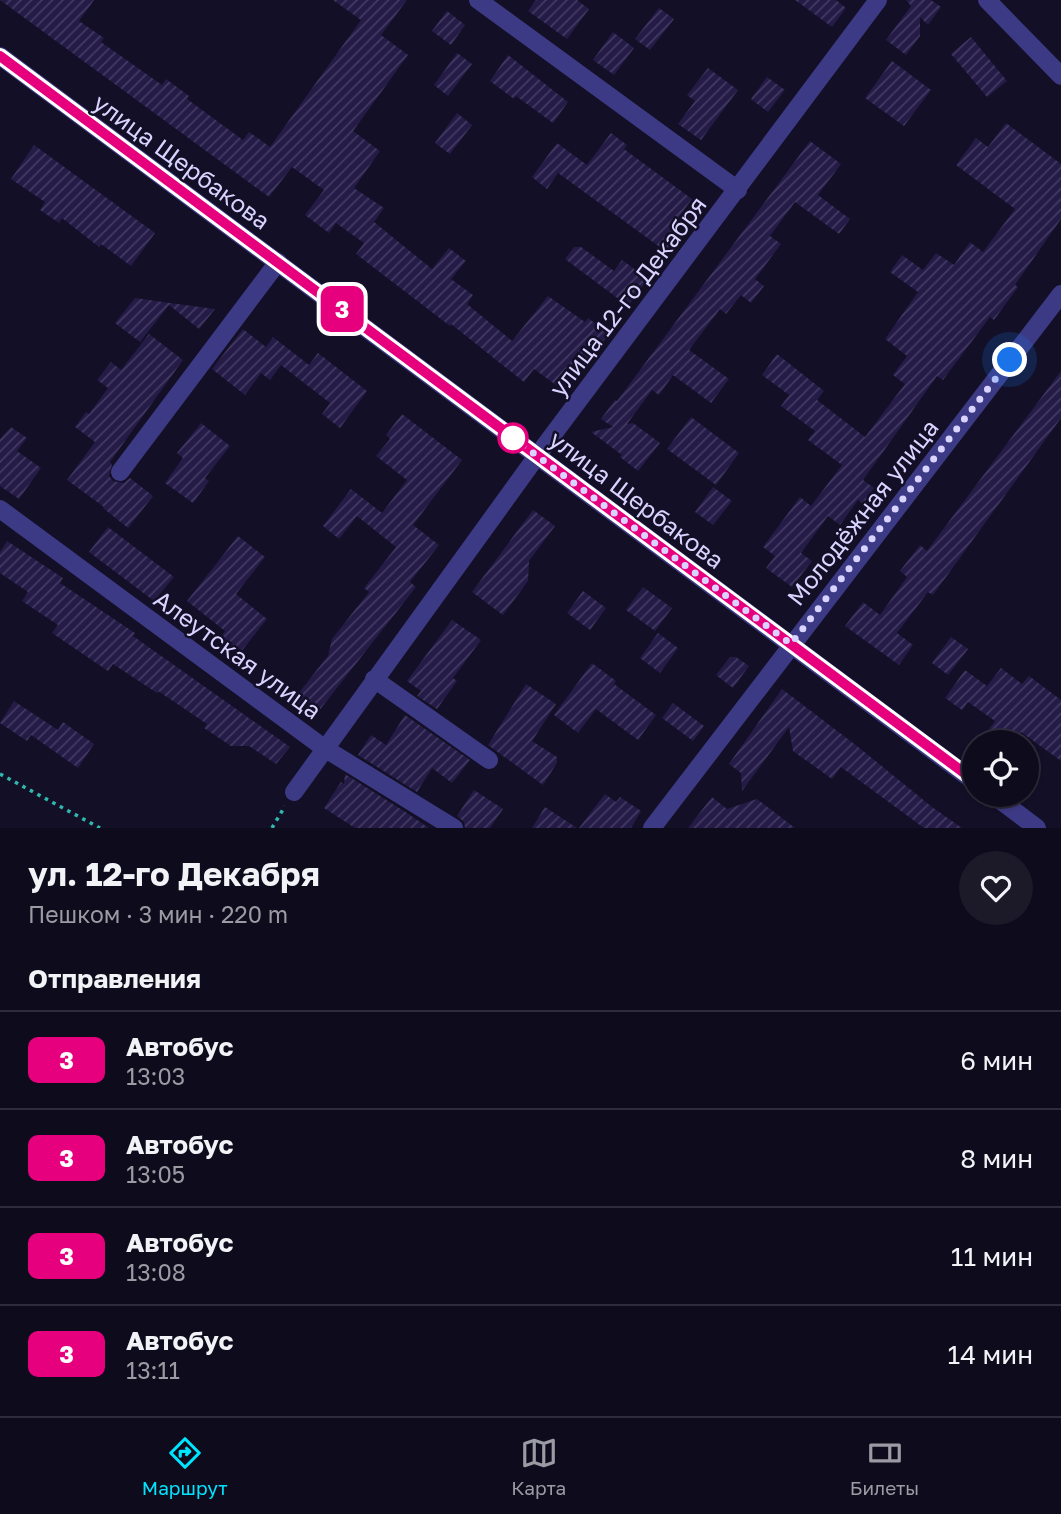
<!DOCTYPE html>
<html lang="ru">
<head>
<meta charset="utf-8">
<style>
	:root { --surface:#0e0b1c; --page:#1c1929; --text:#f1f3f6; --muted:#9b9ba3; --line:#2e2b3b; --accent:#00e5ff }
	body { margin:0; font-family:"Golos Text",sans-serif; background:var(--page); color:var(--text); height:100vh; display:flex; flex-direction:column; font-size:26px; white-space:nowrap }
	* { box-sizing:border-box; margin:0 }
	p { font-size:23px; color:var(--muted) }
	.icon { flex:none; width:38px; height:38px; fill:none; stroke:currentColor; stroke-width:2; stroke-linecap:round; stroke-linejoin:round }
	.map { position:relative; height:828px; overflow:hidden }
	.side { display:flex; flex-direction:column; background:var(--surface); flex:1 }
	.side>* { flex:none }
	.badge { padding:0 14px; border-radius:10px; font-size:24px; line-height:46px }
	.controls { position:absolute; left:962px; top:730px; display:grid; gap:14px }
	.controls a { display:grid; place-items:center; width:77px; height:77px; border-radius:50%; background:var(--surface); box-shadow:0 2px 5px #0004,0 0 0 2px var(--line); font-size:35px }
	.you { position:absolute; width:35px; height:35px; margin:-18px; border:5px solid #fff; border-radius:50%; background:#1a73e8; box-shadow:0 0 0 10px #1a73e833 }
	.map>.badge { position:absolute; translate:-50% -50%; box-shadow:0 0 0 4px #fff }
	h2 { padding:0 28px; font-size:26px; line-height:63px }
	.round { display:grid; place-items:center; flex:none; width:74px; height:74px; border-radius:37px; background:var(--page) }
	.headline { display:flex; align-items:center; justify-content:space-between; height:119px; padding:0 28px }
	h1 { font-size:33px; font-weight:700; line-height:52px }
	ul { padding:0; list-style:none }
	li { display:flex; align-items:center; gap:21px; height:98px; padding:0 28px; border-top:2px solid var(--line) }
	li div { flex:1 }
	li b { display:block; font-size:26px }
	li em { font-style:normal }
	li .badge { min-width:77px; font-weight:700; text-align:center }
	.dock { display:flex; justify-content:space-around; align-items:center; height:98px; border-top:2px solid var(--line); background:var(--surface); font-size:19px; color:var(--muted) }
	.dock a { display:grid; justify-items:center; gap:4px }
	.dock .current { color:var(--accent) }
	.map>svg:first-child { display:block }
</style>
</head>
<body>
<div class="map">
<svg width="1061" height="828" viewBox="0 0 1061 828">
	<defs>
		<pattern id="building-hatch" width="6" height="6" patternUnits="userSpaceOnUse" patternTransform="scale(1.75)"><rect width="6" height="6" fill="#241b47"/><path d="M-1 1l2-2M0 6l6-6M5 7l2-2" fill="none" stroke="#433b63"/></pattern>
	</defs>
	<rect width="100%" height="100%" fill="#130f26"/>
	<g fill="url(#building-hatch)">
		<polygon points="0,0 94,0 79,21 104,38 101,42 162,85 166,79 189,96 187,99 243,140 249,132 270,147 361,20 333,0 407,0 381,35 408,55 353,131 380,151 354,188 384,208 374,222 432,269 449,248 466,261 451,279 473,295 467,304 512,341 548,296 585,322 588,318 609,334 564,391 534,369 524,382 451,324 450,326 356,254 364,243 336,223 329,233 305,215 324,190 292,167 269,197"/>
		<polygon points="536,0 577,0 589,9 567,39 528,11"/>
		<polygon points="795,0 836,0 846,8 832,27"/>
		<polygon points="906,0 931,0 941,7 928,25 920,17 920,36 906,55 886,40 911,6"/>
		<polygon points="659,8 674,19 650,50 635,39"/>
		<polygon points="447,11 465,25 451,45 432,31"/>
		<polygon points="613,32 634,48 614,75 593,60"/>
		<polygon points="971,37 1007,81 987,97 951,54"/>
		<polygon points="457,53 472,64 448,96 434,85"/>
		<polygon points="508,55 568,102 553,123 516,96 514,99 490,81"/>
		<polygon points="892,61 931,90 904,126 865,98"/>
		<polygon points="708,68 738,90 701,140 678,124 695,101 687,95"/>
		<polygon points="767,77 785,90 768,112 751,99"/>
		<polygon points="457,113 472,125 450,154 435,143"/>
		<polygon points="1006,123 1061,164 1061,219 1015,285 1018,287 994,320 990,317 943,380 937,376 863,480 874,488 863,504 858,500 840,525 828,516 801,553 812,561 792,587 766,568 775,556 763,547 800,497 811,506 842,465 808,440 815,431 781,406 789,395 762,375 777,354 824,391 817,400 865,437 905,384 893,375 907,356 885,339 918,292 890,272 902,255 923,270 936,253 954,265 970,242 983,252 1015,209 956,165 976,138 988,147"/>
		<polygon points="611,133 627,145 624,149 692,199 673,225 683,233 668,253 558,173 547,189 532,177 557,143 587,165"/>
		<polygon points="810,141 841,164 818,195 850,219 839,234 795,202 770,236 781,244 755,279 764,286 751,303 741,295 726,314 720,309 689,350 729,379 711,403 673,375 659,395 652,390 627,424 633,423 660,443 638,471 620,457 622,455 591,432 613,427 601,419 615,400 617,401"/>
		<polygon points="34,145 155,233 131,266 101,244 99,247 62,218 59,223 40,210 45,202 11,179"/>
		<polygon points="574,247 581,247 614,271 622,260 648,279 628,306 565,259"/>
		<polygon points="135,298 170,303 215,309 199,329 169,305 140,342 115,323"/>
		<polygon points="243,329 266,347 273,337 309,365 318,353 367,391 340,428 322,414 330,403 281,365 270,380 261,373 245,395 212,369"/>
		<polygon points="149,334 183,360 110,462 112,464 109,476 113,481 124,483 130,478 153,496 128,528 103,508 104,507 67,480 95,442 75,427 86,412 89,414 108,388 97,380 111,362 121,370"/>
		<polygon points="1061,371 1061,418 933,595 928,592 897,633 913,645 899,665 845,626 863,602 880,615 907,577 900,571 920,545 927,551"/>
		<polygon points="402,414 462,460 413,525 439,545 410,582 416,587 311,721 290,704 328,656 332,639 369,592 364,588 396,547 357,516 339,539 323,526 351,489 382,513 407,480 376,456 390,439 386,435"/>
		<polygon points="691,417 739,453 716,485 667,449"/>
		<polygon points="201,423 230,446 205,478 209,481 193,503 165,483 183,458 177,453"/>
		<polygon points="11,427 27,438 17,451 41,468 19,499 0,486 0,439"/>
		<polygon points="713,487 732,501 713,525 695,512"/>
		<polygon points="533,510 555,526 529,561 528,581 503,615 472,592"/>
		<polygon points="108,527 174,577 154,601 89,552"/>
		<polygon points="238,536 265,557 236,594 267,619 240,653 220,638 225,631 187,601"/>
		<polygon points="7,541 63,578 60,583 135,633 133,636 290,747 276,764 249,746 231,746 204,728 207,724 158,691 157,693 113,664 108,671 52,633 58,625 22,601 28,592 0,573 0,552"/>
		<polygon points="643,587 672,608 655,631 626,610"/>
		<polygon points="583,591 606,608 590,630 567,613"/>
		<polygon points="452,620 481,640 453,678 457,681 437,709 417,696 421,691 407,681"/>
		<polygon points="658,633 678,648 660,673 640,658"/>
		<polygon points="951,637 968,649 948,675 932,663"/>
		<polygon points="730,657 736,657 749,666 733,688 716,675"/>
		<polygon points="592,663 616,681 614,684 656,715 638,740 596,709 578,733 554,715"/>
		<polygon points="1001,668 1022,684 1029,676 1061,700 1061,761 1021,732 1013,742 999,742 986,733 995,721 968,702 962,710 945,698 965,670 987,686"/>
		<polygon points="526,684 556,704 532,741 557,757 557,763 543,785 488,745"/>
		<polygon points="782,689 857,746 932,807 962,828 924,828 841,767 832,779 793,751 789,727 742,791 741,773 729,764"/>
		<polygon points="14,701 58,730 63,722 94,744 78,768 31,735 27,741 0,723"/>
		<polygon points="673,703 704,726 693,741 662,718"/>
		<polygon points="405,715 470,760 452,783 432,768 417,792 358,755 371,735 386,745"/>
		<polygon points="345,774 404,811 429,828 355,828 324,808 341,782 344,784"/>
		<polygon points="474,790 503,809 490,828 465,828 464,822 457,816"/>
		<polygon points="605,794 616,802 620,797 641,811 631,828 579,828"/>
		<polygon points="712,797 727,809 757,799 795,828 688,828"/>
		<polygon points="545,807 577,828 532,828"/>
	</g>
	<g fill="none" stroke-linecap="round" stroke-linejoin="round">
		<g stroke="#2fb8b0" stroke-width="3.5" stroke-dasharray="3.5 5" stroke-linecap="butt">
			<polyline points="0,774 100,828"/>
			<polyline points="272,828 285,806"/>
		</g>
		<g stroke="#3d3a85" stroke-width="18">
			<polyline points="478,0 738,190"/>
			<polyline points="987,0 1061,76"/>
			<polyline points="0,56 975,782"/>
			<polyline points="120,472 278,262"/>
			<polyline points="0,509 324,748 454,828"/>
			<polyline points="374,679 489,760"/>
			<polyline points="294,792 537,456 878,0"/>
			<polyline points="992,794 1037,828"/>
			<polyline points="652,828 1061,294"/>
		</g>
	</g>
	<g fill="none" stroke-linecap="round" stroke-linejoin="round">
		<g stroke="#fff" stroke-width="16">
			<polyline id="line" points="0,56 975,781"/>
		</g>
		<use href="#line" stroke="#e6007e" stroke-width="10"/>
		<polyline stroke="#d9d4ff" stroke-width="7" stroke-dasharray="0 12.6" points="513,438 791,644 1010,360"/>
	</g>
	<circle fill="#fff" stroke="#e6007e" stroke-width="3.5" cx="513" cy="438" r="14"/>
	<g text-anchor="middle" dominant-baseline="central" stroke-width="5" stroke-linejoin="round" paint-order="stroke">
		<g font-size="24" fill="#d9d4ff" stroke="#130f26">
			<text transform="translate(182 161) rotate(36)">улица Щербакова</text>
			<text transform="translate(627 296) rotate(-53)">улица 12-го Декабря</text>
			<text transform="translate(637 499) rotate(37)">улица Щербакова</text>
			<text transform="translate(862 512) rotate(-52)">Молодёжная улица</text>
			<text transform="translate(238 654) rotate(36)">Алеутская улица</text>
		</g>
	</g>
</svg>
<div class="controls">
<a><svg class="icon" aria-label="locate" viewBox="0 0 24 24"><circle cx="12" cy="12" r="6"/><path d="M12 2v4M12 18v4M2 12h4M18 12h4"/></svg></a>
</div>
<div class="you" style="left:1010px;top:360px"></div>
<b class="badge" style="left:342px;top:309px;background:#e6007e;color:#fff">3</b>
</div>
<section class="side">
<div class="headline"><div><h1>ул. 12-го Декабря</h1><p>Пешком · 3 мин · 220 m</p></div><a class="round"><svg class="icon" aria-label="heart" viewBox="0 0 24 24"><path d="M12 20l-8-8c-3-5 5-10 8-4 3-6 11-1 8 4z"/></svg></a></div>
<h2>Отправления</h2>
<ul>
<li><span class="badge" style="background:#e6007e;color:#fff">3</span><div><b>Автобус</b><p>13:03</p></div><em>6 мин</em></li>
<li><span class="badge" style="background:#e6007e;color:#fff">3</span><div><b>Автобус</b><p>13:05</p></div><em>8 мин</em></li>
<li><span class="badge" style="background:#e6007e;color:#fff">3</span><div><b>Автобус</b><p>13:08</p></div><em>11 мин</em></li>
<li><span class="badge" style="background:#e6007e;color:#fff">3</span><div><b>Автобус</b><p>13:11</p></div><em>14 мин</em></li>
</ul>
</section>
<nav class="dock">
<a class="current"><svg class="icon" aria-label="directions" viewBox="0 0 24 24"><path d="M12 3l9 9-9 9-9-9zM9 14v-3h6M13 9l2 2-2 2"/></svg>Маршрут</a>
<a><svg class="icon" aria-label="map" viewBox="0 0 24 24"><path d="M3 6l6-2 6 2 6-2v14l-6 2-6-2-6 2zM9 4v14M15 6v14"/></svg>Карта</a>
<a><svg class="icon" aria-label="tickets" viewBox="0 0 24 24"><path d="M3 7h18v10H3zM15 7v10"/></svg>Билеты</a>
</nav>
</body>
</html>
